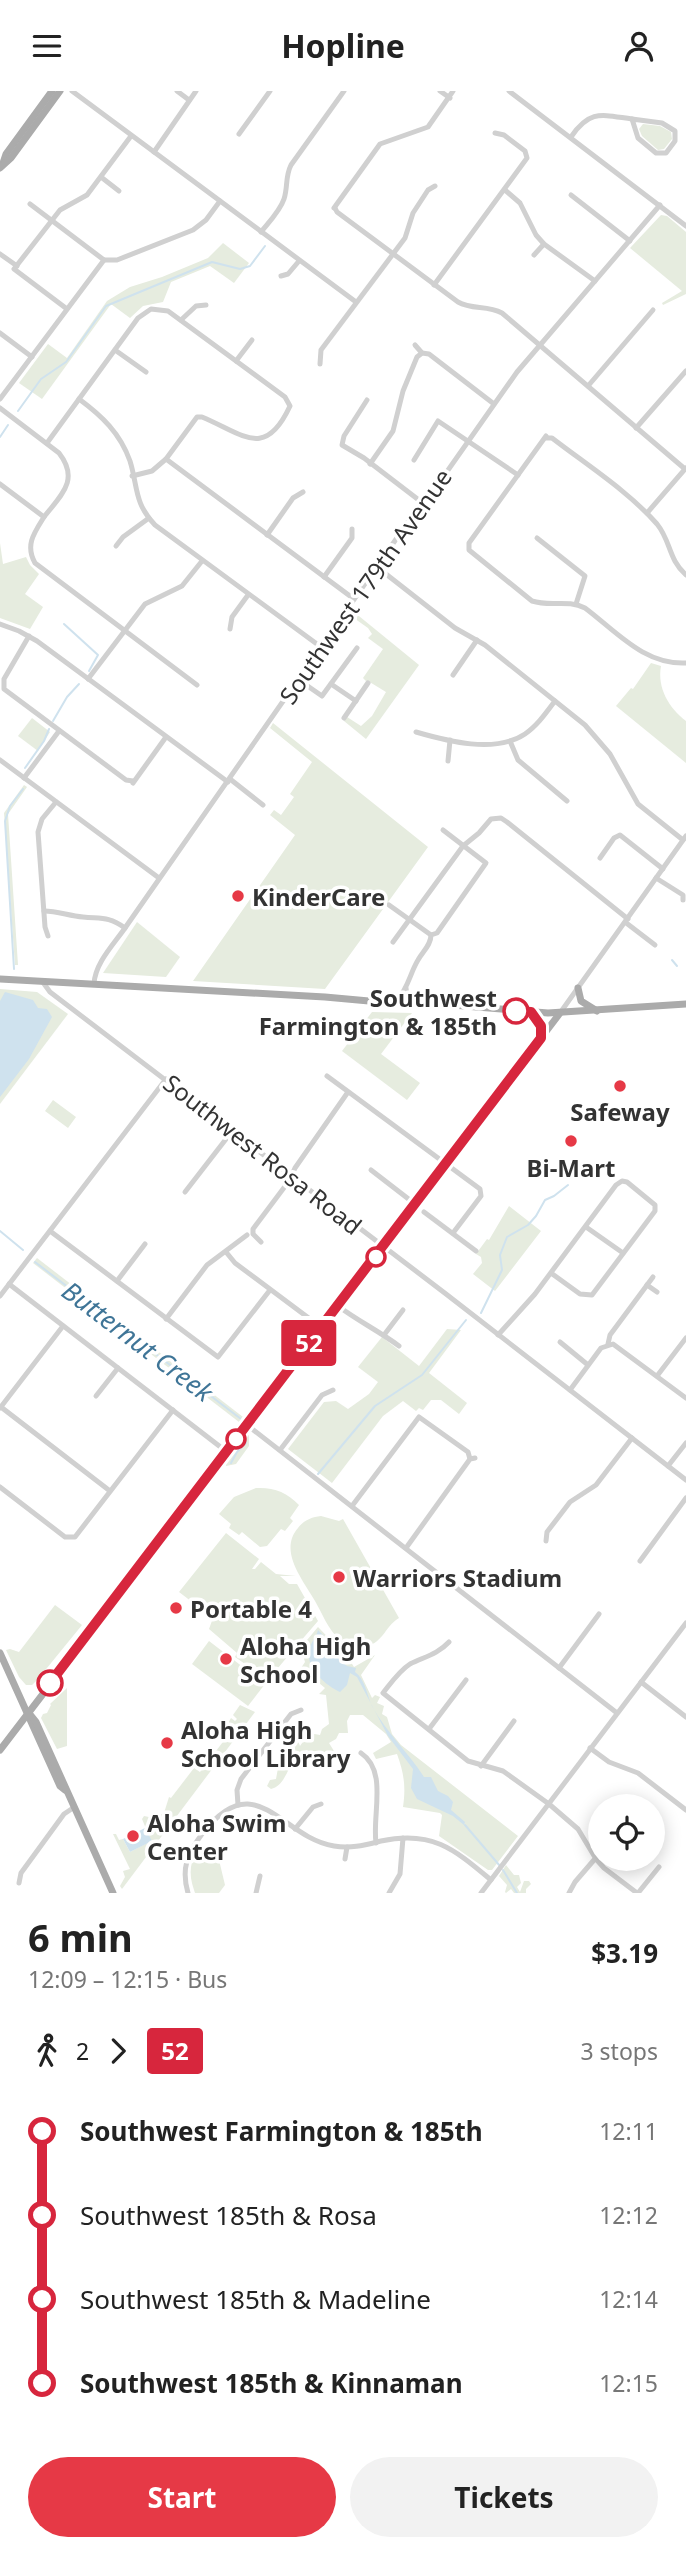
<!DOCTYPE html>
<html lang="en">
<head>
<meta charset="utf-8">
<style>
	:root { --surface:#fff; --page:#f2f2f2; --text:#222; --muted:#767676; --accent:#e63946 }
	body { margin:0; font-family:"Noto Sans",sans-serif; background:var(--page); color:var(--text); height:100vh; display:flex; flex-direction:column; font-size:26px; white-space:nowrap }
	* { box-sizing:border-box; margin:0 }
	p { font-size:23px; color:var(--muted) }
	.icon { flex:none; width:38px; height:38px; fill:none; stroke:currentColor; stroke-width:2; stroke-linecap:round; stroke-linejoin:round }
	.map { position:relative; height:1802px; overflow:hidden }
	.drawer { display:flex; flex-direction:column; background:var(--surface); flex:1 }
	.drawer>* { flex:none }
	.badge { padding:0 14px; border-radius:5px; font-size:24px; line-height:46px }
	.fabs { position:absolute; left:588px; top:1703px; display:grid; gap:14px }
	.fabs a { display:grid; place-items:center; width:77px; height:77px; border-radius:50%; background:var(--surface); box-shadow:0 4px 18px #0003; font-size:35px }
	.map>.badge { position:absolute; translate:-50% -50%; box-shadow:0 0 0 4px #fff }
	.legs { display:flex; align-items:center; gap:10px; height:77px; padding:0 28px; font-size:23px }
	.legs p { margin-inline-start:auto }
	.headline { display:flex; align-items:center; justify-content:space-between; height:119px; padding:0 28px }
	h1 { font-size:38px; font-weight:700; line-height:52px }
	.action { display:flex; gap:14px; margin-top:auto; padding:14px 28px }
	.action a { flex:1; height:80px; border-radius:42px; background:var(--accent); color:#fff; font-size:28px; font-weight:700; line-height:80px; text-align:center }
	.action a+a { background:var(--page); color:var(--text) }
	ul { padding:0 28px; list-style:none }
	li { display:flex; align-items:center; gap:24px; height:84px; font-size:26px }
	li i { display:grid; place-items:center; width:10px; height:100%; margin:0 9px; background:currentColor }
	li i::after { content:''; width:18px; height:18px; margin:-9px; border:5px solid; border-radius:50%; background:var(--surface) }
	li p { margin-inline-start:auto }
	li:first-child i { background:linear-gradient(#0000 50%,currentColor 0) }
	li:last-child i { background:linear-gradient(currentColor 50%,#0000 0) }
	header { display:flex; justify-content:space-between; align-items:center; height:91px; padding:0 28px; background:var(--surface); font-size:32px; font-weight:700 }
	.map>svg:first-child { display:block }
</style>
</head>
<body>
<header><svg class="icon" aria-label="menu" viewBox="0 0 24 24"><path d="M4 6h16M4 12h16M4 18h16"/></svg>Hopline<svg class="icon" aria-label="person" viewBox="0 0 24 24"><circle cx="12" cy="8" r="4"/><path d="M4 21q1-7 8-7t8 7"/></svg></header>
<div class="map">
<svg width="686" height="1802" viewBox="0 0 686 1802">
	<rect width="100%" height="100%" fill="#fff"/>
	<g fill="#e6ecdf">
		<polygon points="643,33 660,35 671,41 672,48 664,58 658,59 642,45 639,38"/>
		<polygon points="661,124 667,125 686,141 686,203 663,214 662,212 682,200 630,157"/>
		<polygon points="223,152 249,172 234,192 210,175 171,191 163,211 143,215 130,227 111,213 42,308 19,292 48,253 67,267 107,210 130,196 162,186 208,167"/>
		<polygon points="0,452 3,473 26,466 30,474 39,483 25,503 43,516 30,538 0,527"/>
		<polygon points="354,521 419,574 366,648 344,630 347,626 361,635 372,625 386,601 368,590 356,605 366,590 363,587 383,558 368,547 372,543 368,537 351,525"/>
		<path d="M 651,572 L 661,575 C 657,597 669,617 686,630 L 686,672 L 616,615 L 631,597 L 633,598 Z"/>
		<polygon points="32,627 50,641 38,660 18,645"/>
		<polygon points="273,632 428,756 325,898 193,890 295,744 270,724 274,719 281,724 294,706 290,703 312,671 270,637"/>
		<polygon points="24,694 27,696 8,723 18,874 15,874 4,722"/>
		<polygon points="137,831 180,866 166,886 103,882"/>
		<polygon points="0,898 37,901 68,923 0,1013"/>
		<polygon points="372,921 412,922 381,963 420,992 407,1009 342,960"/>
		<polygon points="53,1009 76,1026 68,1037 45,1020"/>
		<polygon points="509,1115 541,1140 495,1200 473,1183 482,1172 481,1166 476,1163 487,1148 489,1149"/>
		<polygon points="37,1167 243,1326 239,1331 33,1172"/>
		<polygon points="447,1238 461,1239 429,1282 467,1312 459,1323 441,1309 431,1309 423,1319 419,1317 416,1320 403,1310 383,1325 332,1392 288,1358 324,1311 336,1310 348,1318 369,1303 378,1291 358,1276 382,1246 419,1275"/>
		<polygon points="249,1341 249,1355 236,1373 226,1375 225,1370"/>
		<path d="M 256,1397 C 273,1396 287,1401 299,1414 L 290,1427 L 293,1430 L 285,1440 L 281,1438 L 267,1455 L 260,1456 L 242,1441 L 239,1444 L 229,1437 L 231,1433 L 219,1423 L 234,1406 Z"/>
		<path d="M 321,1425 L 339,1430 L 343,1428 L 399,1527 C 384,1536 383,1554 362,1556 C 353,1557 344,1553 338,1547 C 328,1538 322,1522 315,1510 C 303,1489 278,1460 298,1437 C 304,1429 312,1426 321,1425 Z"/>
		<polygon points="226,1442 259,1468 252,1478 255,1478 261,1471 276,1483 296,1485 280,1485 289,1493 297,1493 318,1530 299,1552 302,1554 291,1567 288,1565 273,1583 267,1584 251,1572 248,1575 235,1566 237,1562 209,1538 213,1527 179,1501"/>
		<polygon points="55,1514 82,1534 38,1588 32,1594 26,1594 19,1586 6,1559 10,1558 19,1561"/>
		<path d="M 318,1536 L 349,1568 L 354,1576 L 375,1564 L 361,1584 L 372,1607 L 375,1604 L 380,1606 L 377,1612 L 384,1615 L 382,1623 L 387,1626 L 392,1643 L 401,1654 L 518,1745 L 492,1779 L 488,1779 L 439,1745 L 442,1724 L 440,1722 L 403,1716 C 406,1696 404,1682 397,1663 L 376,1668 L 373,1662 L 391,1651 L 386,1643 L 363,1624 L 350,1624 L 347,1630 L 348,1642 L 339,1642 L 336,1648 L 329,1652 L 334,1660 L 341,1662 L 327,1663 L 325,1666 L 320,1668 L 307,1659 C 288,1664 289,1694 271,1698 L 267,1695 L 270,1689 L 276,1688 L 278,1677 L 288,1668 L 293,1651 L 298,1650 L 300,1655 L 309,1642 L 320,1644 L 322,1638 L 329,1633 L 326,1604 L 319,1603 L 325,1597 L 301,1577 L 305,1571 L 302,1561 L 307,1549 Z"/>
		<polygon points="209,1550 265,1593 248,1615 192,1573"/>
		<polygon points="67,1597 67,1655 57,1658 41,1627 43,1623 47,1622 51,1614 50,1613"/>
		<polygon points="240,1614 255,1621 122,1798 120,1795 125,1786 123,1780 130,1778 113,1743 116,1743 119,1749 123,1748 130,1761 151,1750 142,1728 144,1725 154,1727 164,1722 169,1706 171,1707 194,1677 200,1681 232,1639 227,1634 231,1627 235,1630 237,1628 233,1624"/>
		<path d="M 200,1755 L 219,1769 L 225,1794 L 219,1802 L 195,1802 L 194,1799 C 188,1782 190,1769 200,1755 Z"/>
		<polygon points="506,1774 514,1784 519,1784 521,1792 517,1796 520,1801 524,1790 529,1790 531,1793 526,1798 526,1802 514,1802 511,1798 506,1802 505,1801 507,1794 499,1785"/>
	</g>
	<g fill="#cfe2ee">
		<polygon points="5,901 33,909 38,917 47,918 52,926 29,968 0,1006 0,910"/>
		<path d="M 318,1539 L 324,1545 L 323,1564 L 326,1566 L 330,1560 L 347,1575 L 356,1577 L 355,1581 C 365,1588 367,1604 372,1615 C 386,1641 408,1661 424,1686 L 431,1686 L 438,1700 L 448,1705 L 453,1711 L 451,1719 L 465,1731 L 464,1734 L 453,1725 L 417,1708 L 411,1697 L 413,1678 L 388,1645 L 357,1586 L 350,1582 L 347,1594 L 340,1601 C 326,1594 307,1579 309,1561 C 309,1553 316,1547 318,1539 Z"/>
		<polygon points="145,1737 152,1750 130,1761 123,1748"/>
	</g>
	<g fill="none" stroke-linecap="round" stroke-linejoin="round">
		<g stroke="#cfe2ee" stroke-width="2">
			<polyline points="18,320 41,288 66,271 106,215 212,171 240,178 250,175 265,155"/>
			<polyline points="0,346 8,334"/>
			<polyline points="64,533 98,564 89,580"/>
			<polyline points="53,630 67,606 79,593"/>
			<polyline points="25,677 44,650 49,638"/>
			<polyline points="672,869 677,875"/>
			<polyline points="14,878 5,730 10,715 23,698"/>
			<polyline points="0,1140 23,1159"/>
			<polyline points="35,1171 241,1328"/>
			<polyline points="481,1222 502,1179 500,1164 507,1146 528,1134 536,1125 545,1109 554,1105 568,1094"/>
			<polyline points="231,1372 237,1361 246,1352 244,1345"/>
			<polyline points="318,1383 375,1315 422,1284 466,1229"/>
			<polyline points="465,1734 500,1775"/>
			<polyline points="503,1779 517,1802"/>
		</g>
		<g stroke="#d0d0d0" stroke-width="5">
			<polyline points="72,0 356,211"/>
			<polyline points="177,0 189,9"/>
			<polyline points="440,0 450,7"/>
			<polyline points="509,0 686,135"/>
			<polygon points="632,28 662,32 675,40 675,50 666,62 656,62 638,47"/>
			<polyline points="239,43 270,0"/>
			<path d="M 571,46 C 590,18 602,24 632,28"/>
			<polyline points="154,61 196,0"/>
			<polyline points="101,86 119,100"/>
			<polyline points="505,99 520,112 536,144 544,153 595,190"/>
			<polyline points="571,104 630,150"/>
			<polyline points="30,113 104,169 117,169 193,139 206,129 220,110"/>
			<polyline points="334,117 380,53 428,36 453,0"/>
			<path d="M 335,117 L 337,121 L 458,211 C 472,219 487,214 502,222 L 685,378"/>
			<path d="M 261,141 C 269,131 280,120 284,108 C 288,96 285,86 291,74 L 344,0"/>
			<polyline points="0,163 17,175"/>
			<polyline points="534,164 544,153"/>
			<polyline points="281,185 288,183 299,170"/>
			<polyline points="434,194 527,67 525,60 504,44 495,42"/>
			<polyline points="67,218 14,178 60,119 87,104 131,45"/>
			<polyline points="181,229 196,215 206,214"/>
			<polyline points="0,242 32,266"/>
			<polyline points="415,254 422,262 429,263 494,313"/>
			<polyline points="115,259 146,281"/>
			<polyline points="236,270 252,249"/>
			<polyline points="320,273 321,259 405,147 413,122 428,99 435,95"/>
			<polyline points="588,295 653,219"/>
			<polyline points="0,308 104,169"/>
			<path d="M 79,308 C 102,325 120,342 130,370 C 138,396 134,412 155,434 L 321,556"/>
			<polyline points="367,309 344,345 342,354 364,367 424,413"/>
			<path d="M 0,317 L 59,362 C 80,389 61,404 44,426"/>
			<polyline points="636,337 686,280"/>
			<path d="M 546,345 L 469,452 L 469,459 L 532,510 C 551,516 567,508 585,517 C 617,541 644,574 686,572"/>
			<path d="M 546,347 L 552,347 C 587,374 628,400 657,433 C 671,450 668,468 686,484"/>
			<path d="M 47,352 L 138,227 L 151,218 L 168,220 L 285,306 L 290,315 C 265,369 243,343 202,326 L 197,326 L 166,368"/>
			<polyline points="414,369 438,330 518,384"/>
			<polyline points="370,373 393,340 403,300 417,266 422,262"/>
			<polyline points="132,385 152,380 166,368 354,508"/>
			<path d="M 0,393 L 44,426 C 34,442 25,454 35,472 L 197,594"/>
			<polyline points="647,422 686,377"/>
			<polyline points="267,444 293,407 303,401"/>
			<polyline points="537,447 585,485 576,513"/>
			<polyline points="116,455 123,446 149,427"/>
			<polyline points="377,476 455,537 485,554 585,634 610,663 638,713 683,749"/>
			<polyline points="324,486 352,447 352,438"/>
			<polyline points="0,533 19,540 37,550 228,691"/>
			<polyline points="230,538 232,526 248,504"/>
			<polyline points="29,545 4,588 4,598 126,689 133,690"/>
			<polyline points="453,584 477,549"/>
			<polyline points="88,588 145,513 182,495 202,470"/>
			<polyline points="299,589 322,605 357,557"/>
			<polyline points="331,593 356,610"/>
			<polyline points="344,627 368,592"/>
			<path d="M 416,641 C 447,650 495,663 525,643 C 537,635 546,622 555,610"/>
			<polyline points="510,650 518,669 567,710"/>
			<polyline points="0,669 159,787"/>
			<polyline points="448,670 450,649"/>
			<polyline points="24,687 59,640"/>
			<polyline points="230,688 263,714"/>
			<polyline points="133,692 166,646"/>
			<polyline points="600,767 614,747 620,744 663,778"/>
			<polyline points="656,787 683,804 683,809"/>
			<polyline points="389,814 431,844"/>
			<path d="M 44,820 C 58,820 69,825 83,826 C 101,828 108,825 125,837"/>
			<polyline points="625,831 655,854"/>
			<polyline points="48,845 45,836 38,741 42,728 56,711"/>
			<polyline points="393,851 463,755 479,742 491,728 501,727 507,731 628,828"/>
			<polyline points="42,890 50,901 446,1203 686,1389"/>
			<path d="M 94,893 C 95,872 114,853 125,837 L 408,431 L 420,419 L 517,281 L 660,114"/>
			<polyline points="406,897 407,905 412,910"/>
			<path d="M 397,909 C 408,898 410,882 418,869 C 423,860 431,854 431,844 L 437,842 L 486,772 L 443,739"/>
			<polyline points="560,922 686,745"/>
			<polyline points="327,985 480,1098 481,1105 453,1142"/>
			<polyline points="371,1079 415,1113"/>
			<polyline points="185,1101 233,1039"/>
			<polyline points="424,1121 476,1160"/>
			<polyline points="586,1136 623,1162"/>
			<polyline points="50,1140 218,1266 270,1199"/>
			<polyline points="261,1151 253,1143 253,1138 289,1090 295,1077 348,1001"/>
			<polyline points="226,1161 235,1172 322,1237"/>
			<polyline points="117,1190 145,1153"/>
			<polyline points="9,1193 227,1361"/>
			<polyline points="647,1194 657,1201"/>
			<polyline points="0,1205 166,988"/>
			<path d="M 338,1215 C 358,1230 379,1240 399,1255"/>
			<polyline points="166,1228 207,1174 247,1144"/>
			<polyline points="384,1244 403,1219"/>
			<polyline points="498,1244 535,1203 616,1094 622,1090 627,1091 655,1114 655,1120 592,1204 580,1203 551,1182"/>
			<polyline points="560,1251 588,1274"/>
			<polyline points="608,1253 610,1244 653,1186"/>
			<polyline points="657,1285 686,1247"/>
			<polyline points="570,1299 601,1257 613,1253 686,1307"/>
			<polyline points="96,1305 118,1277"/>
			<polyline points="1,1316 110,1400"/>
			<polyline points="0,1317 63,1235"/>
			<polyline points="247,1334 617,1622"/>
			<polyline points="280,1359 322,1304 333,1299"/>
			<polyline points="668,1375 686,1352"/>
			<polyline points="0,1396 65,1446 75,1446 173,1319"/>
			<polyline points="352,1415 419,1326 468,1361 470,1368"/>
			<polyline points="546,1450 547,1441 570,1411 596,1394 632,1347"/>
			<polyline points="406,1457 470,1368 475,1367"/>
			<polyline points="640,1470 686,1407"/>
			<path d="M 449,1551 C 438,1563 424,1566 410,1573 C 399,1580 391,1592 383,1602 L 468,1670 L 503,1680 L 549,1713 L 578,1738 L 596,1768 L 604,1777 L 637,1802"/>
			<polyline points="559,1577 599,1523"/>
			<polyline points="641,1591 686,1626"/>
			<polyline points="429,1638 466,1589"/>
			<polyline points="590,1657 609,1671 638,1682 686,1719"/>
			<path d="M 361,1662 C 388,1680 372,1723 376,1752"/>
			<polyline points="481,1675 514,1630"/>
			<polyline points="238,1714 237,1699 241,1688 291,1623 301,1619"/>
			<polyline points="295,1738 313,1716 321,1713"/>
			<polyline points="345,1768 347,1756"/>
			<polyline points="19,1792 21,1782 64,1723 73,1717"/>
			<path d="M 188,1802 C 181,1778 187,1763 202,1743 C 256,1673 280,1746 334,1755 C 351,1758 365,1754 381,1750 C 432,1739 454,1758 491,1789"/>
			<polyline points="256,1802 260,1785"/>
			<polyline points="389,1802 400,1783 403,1747"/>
			<polyline points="481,1802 686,1532"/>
			<polyline points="569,1802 575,1791 600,1762"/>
			<polyline points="638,1802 659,1776"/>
		</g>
		<g stroke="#ababab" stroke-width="7">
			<polyline points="3,72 6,63 52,0"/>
			<polyline points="0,77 11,67 60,0"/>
			<polyline points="0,888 325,906 413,914 418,912"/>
			<polyline points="578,897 581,910 597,920"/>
			<polyline points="416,911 548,922 686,913"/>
			<polyline points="532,921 541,935 542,946"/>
			<polyline points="190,1409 206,1391 247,1334 560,922"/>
			<polyline points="0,1562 60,1695 65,1699"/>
			<polyline points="28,1621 36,1631 113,1802"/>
			<polyline points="0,1659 167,1441 192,1405"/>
		</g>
	</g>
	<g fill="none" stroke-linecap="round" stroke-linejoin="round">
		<g stroke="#fff" stroke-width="16">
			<polyline id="line-1" points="50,1592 541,947 541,935 531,921 516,920"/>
		</g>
		<use href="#line-1" stroke="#d7263d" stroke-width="10"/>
	</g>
	<g fill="#e63946" stroke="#fff" stroke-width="2.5">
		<circle cx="238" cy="805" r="7"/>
		<circle cx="620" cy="995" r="7"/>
		<circle cx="571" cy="1050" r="7"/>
		<circle cx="339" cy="1486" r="7"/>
		<circle cx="176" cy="1517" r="7"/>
		<circle cx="226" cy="1568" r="7"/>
		<circle cx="167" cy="1652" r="7"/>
		<circle cx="133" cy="1745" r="7"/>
	</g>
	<g fill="#fff" stroke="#d7263d" stroke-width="3.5">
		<circle cx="516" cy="920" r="12"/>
		<circle cx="376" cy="1166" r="9"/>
		<circle cx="236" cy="1348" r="9"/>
		<circle cx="50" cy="1592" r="12"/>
	</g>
	<g text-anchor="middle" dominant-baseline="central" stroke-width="7" stroke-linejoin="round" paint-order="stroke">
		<g font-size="24" fill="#333" stroke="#fff">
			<text transform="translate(365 495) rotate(-55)">Southwest 179th Avenue</text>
			<text transform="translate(263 1063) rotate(38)">Southwest Rosa Road</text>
		</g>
		<g font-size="24" font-weight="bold" fill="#333" stroke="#fff" text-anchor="start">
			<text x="252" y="805">KinderCare</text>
			<text x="620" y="1020" text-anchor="middle">Safeway</text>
			<text x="571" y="1076" text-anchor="middle">Bi-Mart</text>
			<text x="353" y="1486">Warriors Stadium</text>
			<text x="190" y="1517">Portable 4</text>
			<text x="240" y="1554">Aloha High<tspan x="240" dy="28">School</tspan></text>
			<text x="181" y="1638">Aloha High<tspan x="181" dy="28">School Library</tspan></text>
			<text x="147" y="1731">Aloha Swim<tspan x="147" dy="28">Center</tspan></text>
		</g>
		<g font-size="24" font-weight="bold" fill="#333" stroke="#fff" text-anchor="end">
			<text x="497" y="906">Southwest<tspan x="497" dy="28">Farmington &amp; 185th</tspan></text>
		</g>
		<g font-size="26" font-style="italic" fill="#3f7597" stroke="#fff">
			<text transform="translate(138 1250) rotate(37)">Butternut Creek</text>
		</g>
	</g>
</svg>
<div class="fabs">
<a><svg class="icon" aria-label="locate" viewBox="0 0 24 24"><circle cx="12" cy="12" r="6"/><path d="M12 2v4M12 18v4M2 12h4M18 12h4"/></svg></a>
</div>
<b class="badge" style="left:309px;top:1252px;background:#d7263d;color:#fff">52</b>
</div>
<section class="drawer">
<div class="headline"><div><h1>6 min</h1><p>12:09 – 12:15 · Bus</p></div><b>$3.19</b></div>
<div class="legs"><svg class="icon" aria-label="walk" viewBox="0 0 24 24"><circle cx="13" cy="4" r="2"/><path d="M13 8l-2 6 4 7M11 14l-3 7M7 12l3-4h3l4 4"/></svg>2<svg class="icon" aria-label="forward" viewBox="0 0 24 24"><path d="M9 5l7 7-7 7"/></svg><b class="badge" style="background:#d7263d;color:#fff">52</b><p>3 stops</p></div>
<ul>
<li><i style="color:#d7263d"></i><b>Southwest Farmington &amp; 185th</b><p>12:11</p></li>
<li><i style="color:#d7263d"></i><span>Southwest 185th &amp; Rosa</span><p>12:12</p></li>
<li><i style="color:#d7263d"></i><span>Southwest 185th &amp; Madeline</span><p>12:14</p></li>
<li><i style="color:#d7263d"></i><b>Southwest 185th &amp; Kinnaman</b><p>12:15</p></li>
</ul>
<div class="action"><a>Start</a><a>Tickets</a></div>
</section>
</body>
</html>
